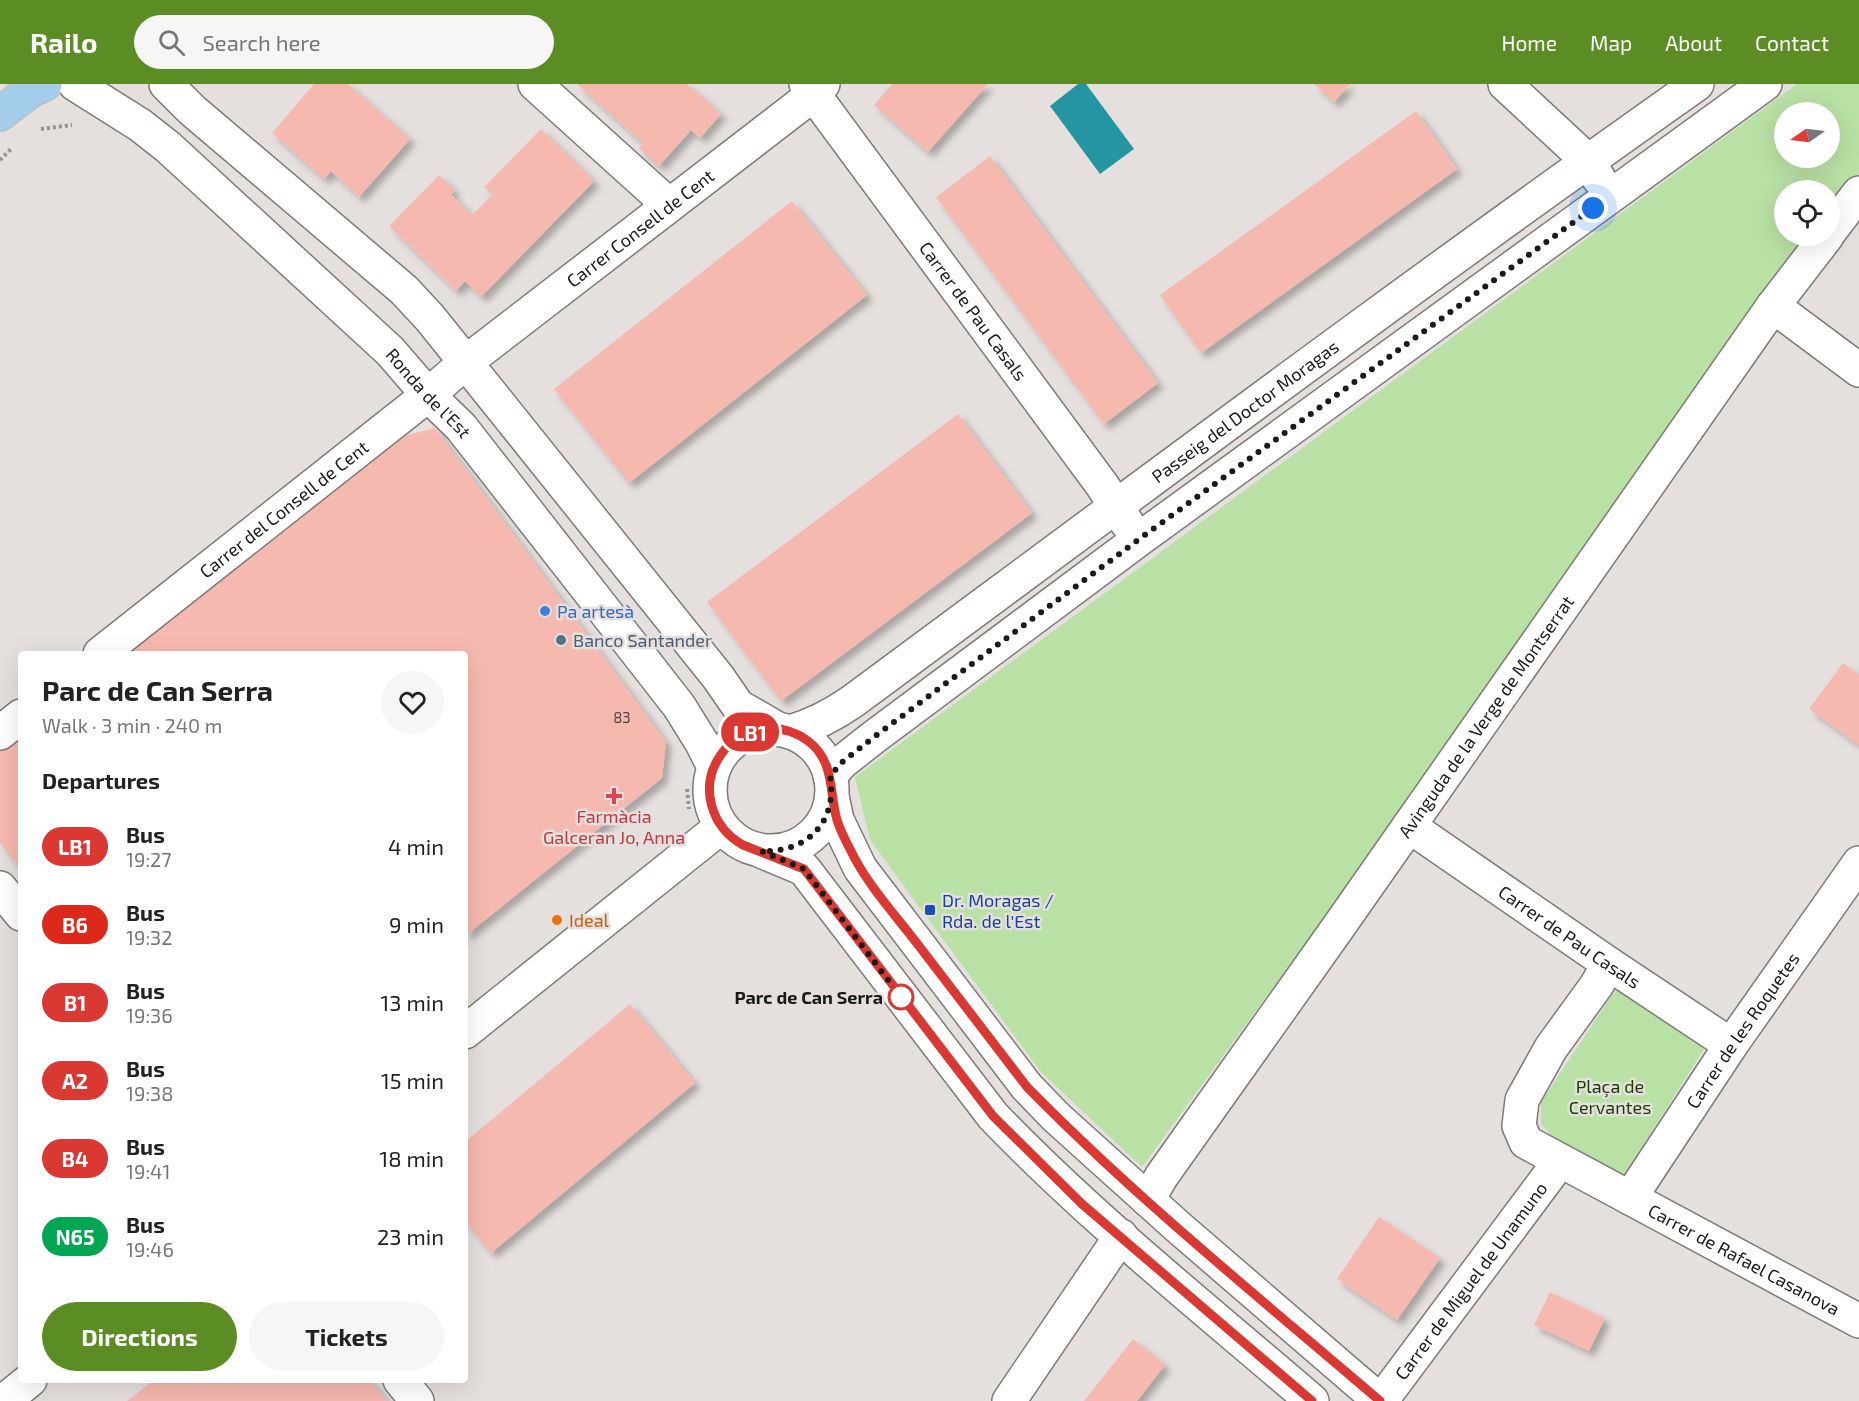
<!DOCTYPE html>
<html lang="en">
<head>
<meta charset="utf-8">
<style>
	:root { --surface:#fff; --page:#f6f6f6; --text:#222; --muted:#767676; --accent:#5b8d24 }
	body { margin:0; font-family:"Exo 2",sans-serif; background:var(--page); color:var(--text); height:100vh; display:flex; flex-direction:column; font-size:22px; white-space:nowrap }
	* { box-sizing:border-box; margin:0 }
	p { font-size:20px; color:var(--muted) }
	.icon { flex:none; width:33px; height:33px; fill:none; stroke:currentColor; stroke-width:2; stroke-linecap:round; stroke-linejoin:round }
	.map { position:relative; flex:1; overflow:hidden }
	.details { position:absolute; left:18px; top:567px; width:450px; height:732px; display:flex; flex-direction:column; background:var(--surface); border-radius:6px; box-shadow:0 6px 24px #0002 }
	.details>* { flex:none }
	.badge { padding:0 12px; border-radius:20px; font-size:21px; line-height:39px }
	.needle { width:39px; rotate:256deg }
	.fabs { position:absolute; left:1774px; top:18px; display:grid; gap:12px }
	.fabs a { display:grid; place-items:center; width:66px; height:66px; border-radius:50%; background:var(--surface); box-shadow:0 6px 24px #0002; font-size:30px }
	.you { position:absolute; width:30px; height:30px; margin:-15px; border:4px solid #fff; border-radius:50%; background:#1a73e8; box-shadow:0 0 0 9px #1a73e833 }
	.map>.badge { position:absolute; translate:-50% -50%; box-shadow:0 0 0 3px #fff }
	h2 { padding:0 24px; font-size:22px; line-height:54px }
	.round { display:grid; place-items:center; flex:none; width:63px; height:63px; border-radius:32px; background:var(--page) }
	.headline { display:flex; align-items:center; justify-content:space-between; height:102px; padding:0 24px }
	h1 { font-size:28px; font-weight:700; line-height:45px }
	.cta { display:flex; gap:12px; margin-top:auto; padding:12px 24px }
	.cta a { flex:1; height:69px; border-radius:36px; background:var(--accent); color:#fff; font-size:24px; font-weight:700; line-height:69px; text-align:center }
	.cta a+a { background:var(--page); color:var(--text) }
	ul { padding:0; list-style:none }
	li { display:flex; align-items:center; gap:18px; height:78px; padding:0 24px }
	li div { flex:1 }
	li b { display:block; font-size:22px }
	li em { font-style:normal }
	li .badge { min-width:66px; font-weight:700; text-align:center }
	header { display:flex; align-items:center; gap:36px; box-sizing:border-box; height:84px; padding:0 30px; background:var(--accent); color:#fff }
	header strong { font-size:28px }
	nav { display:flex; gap:33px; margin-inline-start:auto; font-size:21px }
	.search { width:420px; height:54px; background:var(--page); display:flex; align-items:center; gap:15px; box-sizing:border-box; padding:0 21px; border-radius:33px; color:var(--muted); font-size:22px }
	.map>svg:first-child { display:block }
</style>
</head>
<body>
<header>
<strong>Railo</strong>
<div class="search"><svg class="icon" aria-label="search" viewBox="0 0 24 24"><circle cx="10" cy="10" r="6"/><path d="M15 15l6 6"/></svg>Search here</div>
<nav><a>Home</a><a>Map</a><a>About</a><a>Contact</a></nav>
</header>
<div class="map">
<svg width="1859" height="1317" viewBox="0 0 1859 1317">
	<defs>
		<filter id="shadow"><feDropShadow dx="5.5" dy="5.5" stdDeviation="3" flood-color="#0004"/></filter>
	</defs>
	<rect width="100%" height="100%" fill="#e5e0dd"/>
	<g fill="#b9e0a5" fill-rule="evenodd">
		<path d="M 1797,0 L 1859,0 L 1859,100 L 1830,140 L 1830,106 L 1785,106 L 1785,152 L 1821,152 L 1142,1083 L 1041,988 L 870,756 L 855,693 ZM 1785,28 L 1830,28 L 1830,74 L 1785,74 Z"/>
		<polygon points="1618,902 1704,965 1624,1091 1553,1053 1541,1040 1541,1018"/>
	</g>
	<polygon fill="#2495a3" points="1078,0 1086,0 1134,65 1100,90 1050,22"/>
	<g fill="#f6b9af" filter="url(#shadow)">
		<polygon points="314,0 348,0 410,55 359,113 331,87 324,95 272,49"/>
		<polygon points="577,0 687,0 721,30 700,54 691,46 659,82 639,64 644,60"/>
		<polygon points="892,0 988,0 928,68 874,21"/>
		<polygon points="1314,0 1350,0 1334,18"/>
		<polygon points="1416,27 1457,85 1201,269 1160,211"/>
		<polygon points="541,45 594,97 481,213 465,197 456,207 389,142 439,91 455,107 451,110 472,131 493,110 484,103"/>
		<polygon points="990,72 1158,299 1104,340 936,113"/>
		<polygon points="792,117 867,211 629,399 554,305"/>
		<polygon points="958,330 1032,429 781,617 707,518"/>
		<polygon points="435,344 666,658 662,694 465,852 465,570 122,570 396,354"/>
		<polygon points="1843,579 1859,591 1859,661 1809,625"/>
		<polygon points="21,650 21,785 0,759 0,667"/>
		<polygon points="630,920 695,999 491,1169 465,1137 465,1058"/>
		<polygon points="1379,1133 1440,1174 1397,1236 1337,1195"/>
		<polygon points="1550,1208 1605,1234 1589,1267 1534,1241"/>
		<polygon points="1133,1255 1165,1281 1137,1317 1084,1317"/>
		<polygon points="154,1296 370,1296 387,1317 127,1317"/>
	</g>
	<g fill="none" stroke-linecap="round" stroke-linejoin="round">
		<g stroke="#7e7a77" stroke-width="36">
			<g id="minor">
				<polyline points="535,0 669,121"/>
				<path id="s1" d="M 806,0 L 1102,401 L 1127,439"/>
				<polyline points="1505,0 1588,77 1599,95"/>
				<polyline points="1830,147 1859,109"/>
				<polyline points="1773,222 1859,286"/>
				<path id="s2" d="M 100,570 L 428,311 L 466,278 L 814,10 L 823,0"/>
				<path id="s3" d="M 790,648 C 814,641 833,631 853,617 C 1133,410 1412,201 1697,0"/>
				<polyline points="0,649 21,632"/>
				<polyline points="830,692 841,679 874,653 1138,456 1765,0"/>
				<path id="s4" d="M 1409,742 L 1609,880 L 1731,961"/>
				<polyline points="0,804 21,830"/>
				<path id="s5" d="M 1609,880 L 1596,902 L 1551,964 L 1522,1016 L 1519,1042 L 1526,1058 L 1859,1237"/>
				<polyline points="465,948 721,743"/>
				<path id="s6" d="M 1630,1114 L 1731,961 L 1859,779"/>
				<path id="s7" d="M 1148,1116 L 1161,1093 L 1337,845 L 1773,222 L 1827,152"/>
				<polyline points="400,1296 417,1317"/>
				<polyline points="4,1317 30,1296"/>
				<polyline points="1009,1317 1121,1152"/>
				<path id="s8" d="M 1381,1317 L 1560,1077"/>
			</g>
		</g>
		<g stroke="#7e7a77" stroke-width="36">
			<g id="tertiary">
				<path id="s9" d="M 75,0 L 140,41 L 168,63 L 390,267 L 428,311 L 461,343 L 679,622 L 702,659 L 714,683"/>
				<polyline points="166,0 192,26 404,206 430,234 718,593 738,622 776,644"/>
				<circle cx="771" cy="706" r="61"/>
				<polyline points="832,712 837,736 860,784 1027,1003 1056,1033 1177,1142 1380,1317"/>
				<path d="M 761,767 L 804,785 L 993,1032 C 1092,1135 1204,1224 1312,1317"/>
			</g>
		</g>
		<g stroke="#bfbfbf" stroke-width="36">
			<polyline id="primary" points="0,30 30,7 45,0"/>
		</g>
		<g stroke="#95928f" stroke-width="4" stroke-dasharray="3 3" stroke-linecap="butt">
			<polyline points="41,45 72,41"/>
			<polyline points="0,76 12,64"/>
			<polyline points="687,705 689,725"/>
		</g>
		<use href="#minor" stroke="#fff" stroke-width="33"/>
		<use href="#tertiary" stroke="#fff" stroke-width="33"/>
		<use href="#primary" stroke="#a4cde9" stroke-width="33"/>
	</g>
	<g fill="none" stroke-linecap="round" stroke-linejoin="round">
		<g stroke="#fff" stroke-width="14">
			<path id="line" d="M 1312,1317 L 1082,1120 L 993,1032 L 804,785 L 743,761 C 711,743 699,703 720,672 C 739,642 780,636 808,657 C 835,677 829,708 837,736 C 841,749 848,761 854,773 C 871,805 897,833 919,862 C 955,909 991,956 1027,1003 C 1137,1115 1261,1215 1380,1317"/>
		</g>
		<use href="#line" stroke="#da3832" stroke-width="9"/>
		<path stroke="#1c1a19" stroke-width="6" stroke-dasharray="0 10.8" d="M 901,913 L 804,785 L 761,767 C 806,769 838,739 830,692 L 841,679 L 874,653 L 1138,456 L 1593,124"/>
	</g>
	<circle fill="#3f7fe0" stroke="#e5e0dd" stroke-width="2" cx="545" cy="527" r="6"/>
	<circle fill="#5c6f8a" stroke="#e5e0dd" stroke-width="2" cx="561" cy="556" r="6"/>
	<path fill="#e0444e" stroke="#e5e0dd" stroke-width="2" d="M611 703h6v6h6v6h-6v6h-6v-6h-6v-6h6z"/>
	<rect fill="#1a4fb4" stroke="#e5e0dd" stroke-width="2" x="924" y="820" width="12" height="12" rx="3"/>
	<circle fill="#e8710a" stroke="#e5e0dd" stroke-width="2" cx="557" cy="836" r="6"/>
	<circle fill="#fff" stroke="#da3832" stroke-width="3" cx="901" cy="913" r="12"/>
	<g text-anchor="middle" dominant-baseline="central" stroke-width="5" stroke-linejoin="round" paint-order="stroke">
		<g font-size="15" fill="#52423e">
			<text x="622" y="633">83</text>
		</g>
		<g font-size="18" fill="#1c1a19" stroke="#e5e0dd">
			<text stroke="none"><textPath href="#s2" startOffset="688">Carrer Consell de Cent</textPath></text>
			<text stroke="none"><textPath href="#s1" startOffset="282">Carrer de Pau Casals</textPath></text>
			<text stroke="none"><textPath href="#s9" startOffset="471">Ronda de l'Est</textPath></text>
			<text stroke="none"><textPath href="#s3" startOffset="558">Passeig del Doctor Moragas</textPath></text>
			<text stroke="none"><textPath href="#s2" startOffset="234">Carrer del Consell de Cent</textPath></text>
			<text stroke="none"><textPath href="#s7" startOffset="590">Avinguda de la Verge de Montserrat</textPath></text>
			<text stroke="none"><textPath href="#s4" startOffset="195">Carrer de Pau Casals</textPath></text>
			<text stroke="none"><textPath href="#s6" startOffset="202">Carrer de les Roquetes</textPath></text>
			<text stroke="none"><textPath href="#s5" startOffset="453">Carrer de Rafael Casanova</textPath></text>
			<text stroke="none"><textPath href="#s8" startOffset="150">Carrer de Miguel de Unamuno</textPath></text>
		</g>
		<g font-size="18" fill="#366cbe" stroke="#e5e0dd" text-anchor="start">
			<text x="557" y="527">Pa artesà</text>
		</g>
		<g font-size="18" fill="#4e5e75" stroke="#e5e0dd" text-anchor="start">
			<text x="573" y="556">Banco Santander</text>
		</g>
		<g font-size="18" fill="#be3a42" stroke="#e5e0dd">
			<text x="614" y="732">Farmàcia<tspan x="614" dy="21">Galceran Jo, Anna</tspan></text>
		</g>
		<g font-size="18" fill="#164399" stroke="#e5e0dd" text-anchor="start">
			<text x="942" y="816">Dr. Moragas /<tspan x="942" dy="21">Rda. de l'Est</tspan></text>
		</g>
		<g font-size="18" fill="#c56008" stroke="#e5e0dd" text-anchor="start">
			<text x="569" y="836">Ideal</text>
		</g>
		<g font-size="18" font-weight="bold" fill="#1c1a19" stroke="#e5e0dd" text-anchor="end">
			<text x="883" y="913">Parc de Can Serra</text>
		</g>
		<g font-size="18" fill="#1c3c02" stroke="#e5e0dd">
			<text x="1610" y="1002">Plaça de<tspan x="1610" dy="21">Cervantes</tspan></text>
		</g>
	</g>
</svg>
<div class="fabs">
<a><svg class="needle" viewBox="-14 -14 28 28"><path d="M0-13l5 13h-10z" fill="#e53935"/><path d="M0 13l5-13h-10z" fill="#767676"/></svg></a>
<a><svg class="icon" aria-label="locate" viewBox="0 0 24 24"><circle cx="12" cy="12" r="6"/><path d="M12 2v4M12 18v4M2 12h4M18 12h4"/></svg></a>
</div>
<div class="you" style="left:1593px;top:124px"></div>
<b class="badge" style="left:750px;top:648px;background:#da3832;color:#fff">LB1</b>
<section class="details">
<div class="headline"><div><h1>Parc de Can Serra</h1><p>Walk · 3 min · 240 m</p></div><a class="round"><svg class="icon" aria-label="heart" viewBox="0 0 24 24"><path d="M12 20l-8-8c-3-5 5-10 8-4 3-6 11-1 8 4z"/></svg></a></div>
<h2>Departures</h2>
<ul>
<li><span class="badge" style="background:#da3832;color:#fff">LB1</span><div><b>Bus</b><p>19:27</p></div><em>4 min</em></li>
<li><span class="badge" style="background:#dd281c;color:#fff">B6</span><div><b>Bus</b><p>19:32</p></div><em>9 min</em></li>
<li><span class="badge" style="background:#da3832;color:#fff">B1</span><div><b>Bus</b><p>19:36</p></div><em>13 min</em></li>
<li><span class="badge" style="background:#da3832;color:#fff">A2</span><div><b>Bus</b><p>19:38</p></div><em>15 min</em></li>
<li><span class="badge" style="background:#da3832;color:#fff">B4</span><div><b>Bus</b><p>19:41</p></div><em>18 min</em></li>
<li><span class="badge" style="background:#00a651;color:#fff">N65</span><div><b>Bus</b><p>19:46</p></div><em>23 min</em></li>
</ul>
<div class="cta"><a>Directions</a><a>Tickets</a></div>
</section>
</div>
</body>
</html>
